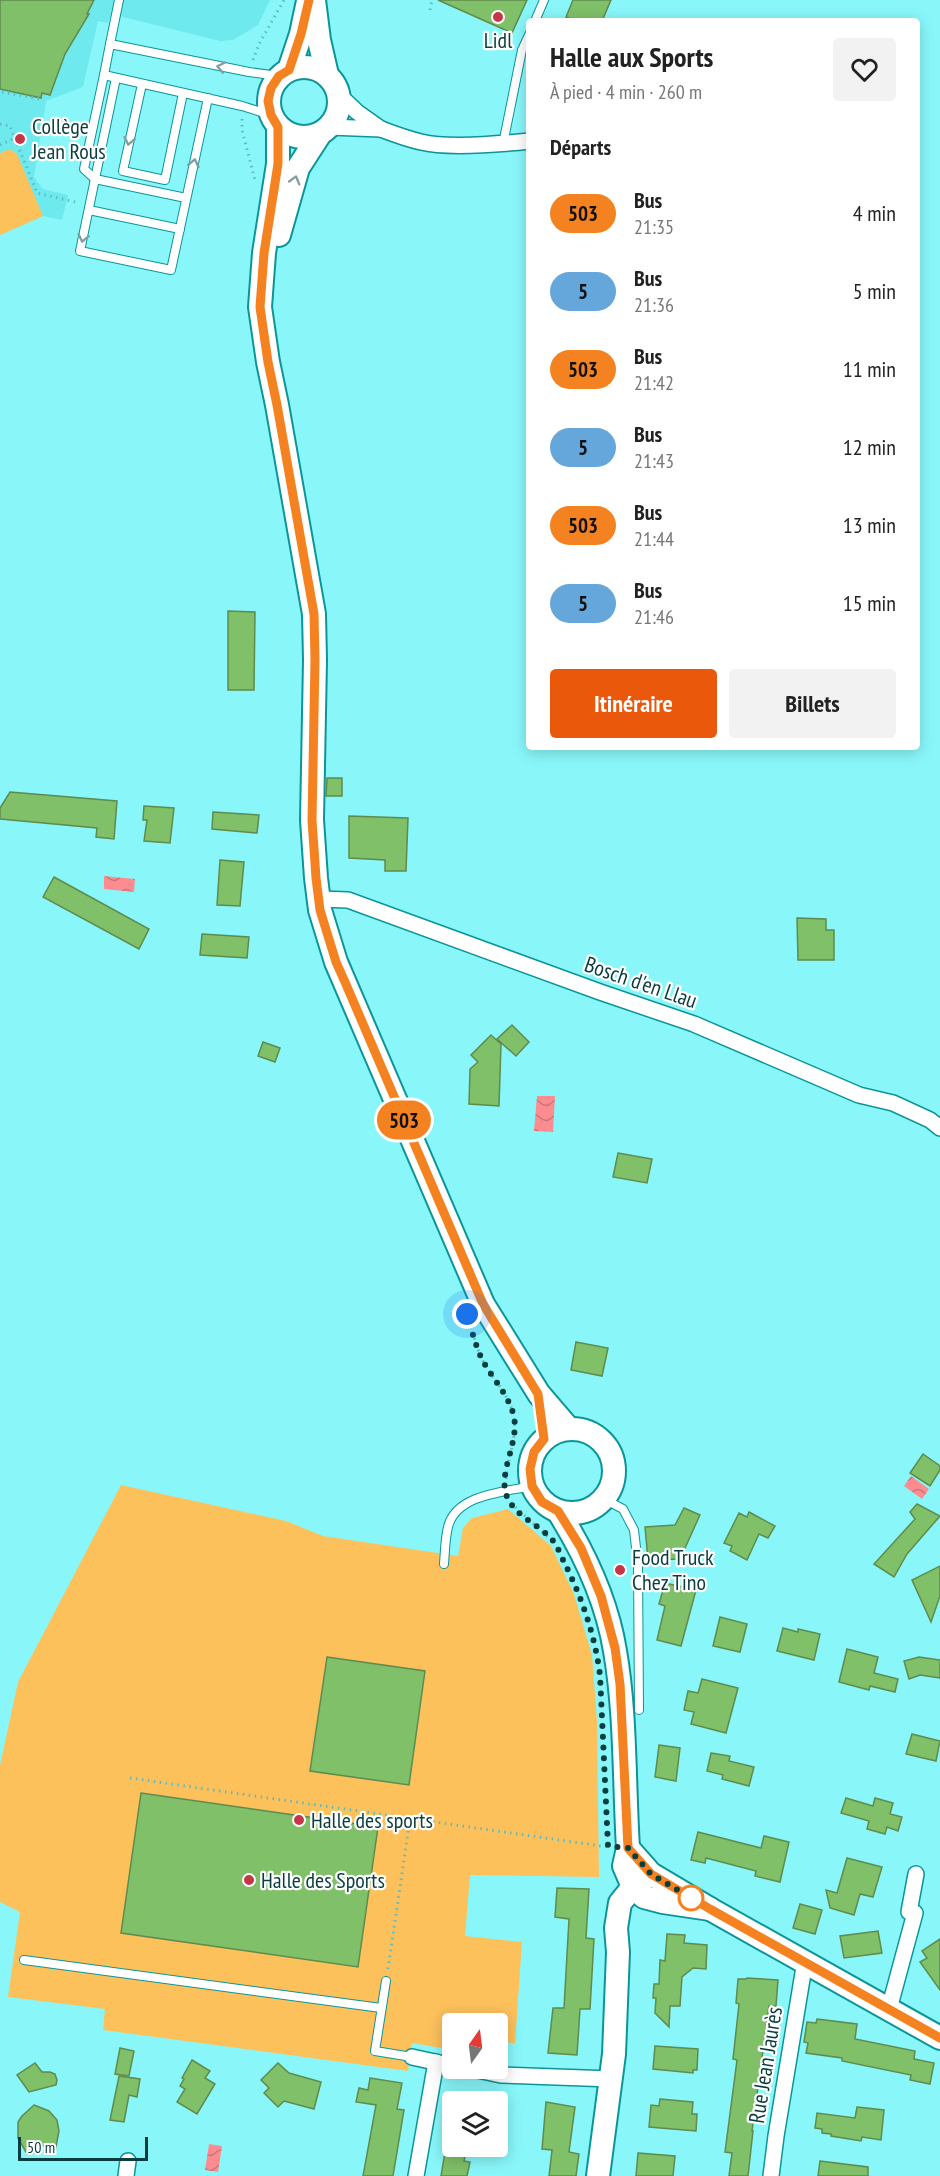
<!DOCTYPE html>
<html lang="fr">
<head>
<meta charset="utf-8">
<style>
	:root { --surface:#fff; --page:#f2f2f2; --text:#222; --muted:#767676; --accent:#ea580c }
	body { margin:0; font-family:"PT Sans Narrow",sans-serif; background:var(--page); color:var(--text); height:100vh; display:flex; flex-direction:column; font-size:22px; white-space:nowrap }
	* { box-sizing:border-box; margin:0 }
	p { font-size:20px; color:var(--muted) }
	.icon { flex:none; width:33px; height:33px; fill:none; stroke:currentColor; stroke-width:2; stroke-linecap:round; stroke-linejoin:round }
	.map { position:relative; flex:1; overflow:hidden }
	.details { position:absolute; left:526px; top:18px; width:394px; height:732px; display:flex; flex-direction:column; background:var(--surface); border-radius:6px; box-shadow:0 3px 15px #0003 }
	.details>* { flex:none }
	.badge { padding:0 12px; border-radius:20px; font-size:21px; line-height:39px }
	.needle { width:39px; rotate:14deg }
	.controls { position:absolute; left:442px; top:2013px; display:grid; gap:12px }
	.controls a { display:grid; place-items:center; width:66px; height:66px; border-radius:6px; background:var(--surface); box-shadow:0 3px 15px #0003; font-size:30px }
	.scale { position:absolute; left:18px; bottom:15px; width:130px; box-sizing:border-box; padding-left:6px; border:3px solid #0a3d3e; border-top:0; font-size:16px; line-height:21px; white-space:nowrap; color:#0a3d3e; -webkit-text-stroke:4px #fff; paint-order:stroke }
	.you { position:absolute; width:30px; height:30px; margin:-15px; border:4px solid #fff; border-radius:50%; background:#1a73e8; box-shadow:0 0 0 9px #1a73e833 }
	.map>.badge { position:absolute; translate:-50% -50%; box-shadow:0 0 0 3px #fff }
	h2 { padding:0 24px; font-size:22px; line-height:54px }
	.round { display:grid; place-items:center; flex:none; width:63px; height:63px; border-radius:6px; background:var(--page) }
	.summary { display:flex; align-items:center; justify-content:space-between; height:102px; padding:0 24px }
	h1 { font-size:28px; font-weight:700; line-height:45px }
	.action { display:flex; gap:12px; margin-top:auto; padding:12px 24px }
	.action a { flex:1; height:69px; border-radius:6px; background:var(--accent); color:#fff; font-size:24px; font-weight:700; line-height:69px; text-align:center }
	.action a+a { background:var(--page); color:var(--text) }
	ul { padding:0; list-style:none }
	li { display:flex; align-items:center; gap:18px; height:78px; padding:0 24px }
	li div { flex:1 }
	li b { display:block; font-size:22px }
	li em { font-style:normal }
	li .badge { min-width:66px; font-weight:700; text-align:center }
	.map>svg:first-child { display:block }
</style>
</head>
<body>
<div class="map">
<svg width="940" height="2176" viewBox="0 0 940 2176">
	<defs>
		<pattern id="water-waves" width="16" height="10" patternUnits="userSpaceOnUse" patternTransform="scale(1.5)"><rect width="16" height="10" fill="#fd8c91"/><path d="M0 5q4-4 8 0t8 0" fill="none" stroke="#cb7478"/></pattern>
	</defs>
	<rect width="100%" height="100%" fill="#89f7fa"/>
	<polygon fill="#6ee9ed" points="0,0 270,0 258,25 233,40 220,41 111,14 108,23 98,21 83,87 46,101 34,177 43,189 68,195 62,220 43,216 0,235"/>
	<g fill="#fdc15c">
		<polygon points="10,149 17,154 43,216 0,235 0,153"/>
		<polygon points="121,1485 286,1521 323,1536 458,1556 463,1528 472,1518 508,1509 551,1546 574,1594 592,1655 597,1721 599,1877 470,1875 465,1936 522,1942 515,2044 498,2040 498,2024 453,2024 453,2050 412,2043 408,2071 103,2030 105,2009 8,1997 20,1912 0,1902 0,1765 18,1682"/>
	</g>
	<g fill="url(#water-waves)">
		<polygon points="104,876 135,879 134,892 104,889"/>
		<polygon points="537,1096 555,1096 553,1132 534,1131"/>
		<polygon points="911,1476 929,1489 922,1499 904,1486"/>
		<polygon points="209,2144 222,2146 218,2172 205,2170"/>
	</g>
	<g fill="#7fc068" stroke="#5e8b4e" stroke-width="1.5">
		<polygon points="0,0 94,0 87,14 89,14 65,54 50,95 42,93 41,98 0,89"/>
		<polygon points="438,0 527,0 512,33"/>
		<polygon points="573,0 611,0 602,21 576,21 566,17"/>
		<polygon points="228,611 255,612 254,690 228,690"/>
		<polygon points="327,778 342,778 342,796 326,796"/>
		<polygon points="10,792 117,801 114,839 96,837 97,828 0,819 0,808"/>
		<polygon points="144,806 174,808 170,843 144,841 147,820 143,820"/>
		<polygon points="213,812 259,815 257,833 212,829"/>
		<polygon points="349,816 408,818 406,871 385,871 385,860 349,858"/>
		<polygon points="220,860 244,862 240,906 217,905"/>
		<polygon points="54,877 149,929 139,949 43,897"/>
		<polygon points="797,918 826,919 826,930 834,930 834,960 798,960"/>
		<polygon points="202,934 249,937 247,958 200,955"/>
		<polygon points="512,1025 529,1042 516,1056 497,1039"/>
		<polygon points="491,1035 501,1044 499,1106 469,1104 470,1069 478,1062 471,1055"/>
		<polygon points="263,1042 280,1048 275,1062 258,1056"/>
		<polygon points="618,1153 652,1159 647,1183 613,1177"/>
		<polygon points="576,1342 608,1348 602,1376 571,1370"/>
		<polygon points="923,1454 940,1466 940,1470 930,1486 910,1473"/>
		<polygon points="917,1504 940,1516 907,1554 894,1577 874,1564 915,1519 910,1512"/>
		<polygon points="684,1508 700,1515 680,1559 648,1560 645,1527 675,1525"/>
		<polygon points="749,1512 775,1526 768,1538 759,1534 747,1560 730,1551 732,1546 724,1543 739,1513 747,1517"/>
		<polygon points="940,1566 940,1596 931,1622 912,1580"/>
		<polygon points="665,1583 696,1590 681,1646 657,1640 665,1606 659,1604"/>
		<polygon points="720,1617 747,1624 740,1652 713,1646"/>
		<polygon points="783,1628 798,1632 798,1629 820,1634 814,1660 777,1651"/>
		<polygon points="847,1649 878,1657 874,1673 898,1679 895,1692 870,1686 869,1690 839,1682"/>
		<polygon points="327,1657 425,1671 409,1785 310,1771"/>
		<polygon points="919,1657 940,1660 940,1678 920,1675 909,1679 904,1661"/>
		<polygon points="702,1679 738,1688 726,1733 691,1724 694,1712 684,1710 688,1691 698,1693"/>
		<polygon points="912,1734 940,1741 936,1761 906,1754"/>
		<polygon points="659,1745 680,1748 676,1781 655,1777"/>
		<polygon points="711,1753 730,1756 729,1761 754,1767 749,1786 722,1779 723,1775 707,1771"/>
		<polygon points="141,1793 378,1827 358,1967 121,1933"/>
		<polygon points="846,1798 873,1806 875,1798 893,1803 890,1814 902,1817 898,1831 887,1827 885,1834 867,1829 869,1821 841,1813"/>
		<polygon points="698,1832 761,1848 764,1836 789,1842 780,1882 755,1876 756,1871 706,1858 705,1863 691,1860"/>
		<polygon points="847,1858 882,1867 873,1897 860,1894 854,1915 830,1908 826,1890 837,1893"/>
		<polygon points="557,1888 589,1889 586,1938 594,1939 590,2009 580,2009 577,2055 548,2053 553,2008 564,2008 569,1919 555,1917"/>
		<polygon points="800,1904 822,1910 815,1934 793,1928"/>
		<polygon points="878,1931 882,1953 844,1958 840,1936"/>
		<polygon points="667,1934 685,1935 684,1943 707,1945 706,1969 693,1968 682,1977 680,2006 670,2006 669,2027 655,2013 656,1998 653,1998 654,1984 659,1984 660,1960 665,1961"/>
		<polygon points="940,1939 940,1990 920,1962 927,1958 922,1951"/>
		<polygon points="747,1978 778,1980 776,2006 769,2006 752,2131 753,2131 748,2176 729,2176 732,2153 725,2152 737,2060 733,2059 739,2004 736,2003 738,1979 746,1979"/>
		<polygon points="817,2019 857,2024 855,2039 915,2051 914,2059 934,2063 930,2084 910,2080 911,2075 842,2061 842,2058 806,2053 808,2043 804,2042 807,2022 816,2023"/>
		<polygon points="655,2046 698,2049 697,2070 693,2070 693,2073 653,2069"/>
		<polygon points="120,2048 134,2051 129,2076 115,2074"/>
		<polygon points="192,2060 210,2071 205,2078 215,2084 197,2114 177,2102 185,2089 180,2086 184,2079 182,2078"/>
		<polygon points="35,2063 42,2072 50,2072 55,2074 57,2080 56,2085 29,2092 17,2075"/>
		<polygon points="278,2063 289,2073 321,2082 314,2109 284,2101 278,2107 264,2093 269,2088 261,2080"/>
		<polygon points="119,2076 140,2079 137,2097 129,2095 124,2122 110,2120"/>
		<polygon points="370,2078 402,2083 397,2109 404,2110 393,2176 363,2176 376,2105 356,2102 359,2088 368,2090"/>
		<polygon points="660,2099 693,2102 692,2114 697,2114 696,2131 649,2127 651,2105 659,2106"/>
		<polygon points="546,2102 575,2107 569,2152 579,2154 576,2176 549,2176 552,2150 542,2149"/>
		<polygon points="34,2105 49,2111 57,2120 59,2131 55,2152 40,2144 39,2152 27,2154 18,2138 18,2122 22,2116"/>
		<polygon points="857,2107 884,2110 881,2140 862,2137 861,2141 831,2136 831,2134 822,2133 822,2129 815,2128 817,2113 855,2118"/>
		<polygon points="446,2146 467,2146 464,2161 470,2162 467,2176 441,2176"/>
		<polygon points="638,2153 675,2156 673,2176 636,2176"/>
		<polygon points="820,2161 868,2167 868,2176 818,2176"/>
	</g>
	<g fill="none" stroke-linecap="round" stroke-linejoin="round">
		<g stroke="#0c9599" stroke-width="10">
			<g id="service">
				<polyline points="535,21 544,0"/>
				<polyline points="110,44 119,0"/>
				<polyline points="104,75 84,169 95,179 186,198"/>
				<polyline points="116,78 80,251 171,270 208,98"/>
				<polyline points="142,84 123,171 165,180 183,93"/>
				<polyline points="271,115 242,106 104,75 110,44 249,72 279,76"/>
				<polyline points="503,144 522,50 530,33"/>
				<polyline points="89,210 180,229"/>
				<polyline points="604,1499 623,1509 634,1530 638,1565 639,1710"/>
				<path d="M 444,1564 C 445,1552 445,1539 448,1527 C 456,1494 505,1492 532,1486"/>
				<polyline points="24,1960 381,2008"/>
				<polyline points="386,1981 375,2051 412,2057"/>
			</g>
		</g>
		<g stroke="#0c9599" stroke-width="18">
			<g id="minor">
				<polyline points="329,127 381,129 357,112 339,95"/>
				<path d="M 381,129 C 394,134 408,139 421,142 C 449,149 501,144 530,141"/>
				<polyline points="319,899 348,900 600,992 694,1024 859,1095 893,1103 930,1120 940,1128"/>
				<polyline points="889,2009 915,1913 909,1912 916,1874"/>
				<polyline points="412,2057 453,2066"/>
				<polyline points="468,2068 501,2075 612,2079"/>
				<polyline points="126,2176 128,2161"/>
				<polyline points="416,2176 436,2062"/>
				<polyline points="771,2176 776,2136 805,1961"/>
			</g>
		</g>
		<g stroke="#0c9599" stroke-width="26">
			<g id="secondary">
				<polyline points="314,0 319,40 327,75"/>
				<circle cx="304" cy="102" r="35"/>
				<polyline points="289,70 301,34 308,1"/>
				<polyline points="278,127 278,164 264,253 260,307 268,362 277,405 314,614 315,660 312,820 316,878 320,910 336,962 483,1304 539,1394 569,1429"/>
				<polyline points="279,235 298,168 320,134"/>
				<circle cx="572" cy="1471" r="42"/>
				<path d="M 558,1511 C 585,1554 607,1601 615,1651 C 626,1714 624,1784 628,1848 L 624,1866 L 633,1887 L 644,1897 L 663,1902 L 710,1909"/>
				<polyline points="628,1848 651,1874 710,1909 940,2038"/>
				<polyline points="598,2176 614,2054 618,1952 616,1928 620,1903 633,1887 645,1878"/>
			</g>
		</g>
		<g stroke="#60bbbd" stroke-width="3" stroke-dasharray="1.5 4.5" stroke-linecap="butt">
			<polyline points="430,10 432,0"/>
			<polyline points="253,60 259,44 284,0"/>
			<polyline points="2,92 40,99"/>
			<polyline points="242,119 242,130 255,180"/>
			<polyline points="0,124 10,126 37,193 79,203"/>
			<polyline points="0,145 15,138"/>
			<path d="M 469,1321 C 473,1333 476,1346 481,1357 C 491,1378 511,1395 514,1419 C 517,1440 507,1459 506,1480"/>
			<polyline points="511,1503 550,1539"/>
			<polyline points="130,1778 608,1847"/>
			<polyline points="388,1969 410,1819"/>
		</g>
		<use href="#service" stroke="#fff" stroke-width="8"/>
		<use href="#minor" stroke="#fff" stroke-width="15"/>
		<use href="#secondary" stroke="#fff" stroke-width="22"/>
	</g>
	<defs><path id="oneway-chevron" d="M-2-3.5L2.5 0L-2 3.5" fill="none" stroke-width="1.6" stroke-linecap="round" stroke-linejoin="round" transform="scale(1.5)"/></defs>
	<g stroke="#849e9e">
		<use href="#oneway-chevron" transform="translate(221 67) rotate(-168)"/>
		<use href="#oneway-chevron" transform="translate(129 141) rotate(102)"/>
		<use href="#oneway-chevron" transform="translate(194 163) rotate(-78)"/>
		<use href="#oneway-chevron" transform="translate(295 180) rotate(-74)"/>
		<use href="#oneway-chevron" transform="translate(83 238) rotate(102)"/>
	</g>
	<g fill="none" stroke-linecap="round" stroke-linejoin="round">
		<g stroke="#fff" stroke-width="14">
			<polyline id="line" points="309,0 301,34 289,70 279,76 271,88 268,101 271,115 278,127 278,164 264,253 260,307 268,362 277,405 314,614 315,660 312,820 316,878 320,910 336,962 345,982 483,1304 538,1394 544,1439 534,1452 530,1469 532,1486 542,1502 558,1511 581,1548 601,1596 615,1648 620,1684 628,1848 651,1874 710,1909 940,2038"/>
		</g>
		<use href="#line" stroke="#f58220" stroke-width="9"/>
		<path stroke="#0a3d3e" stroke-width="6" stroke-dasharray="0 10.8" d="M 467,1314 C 471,1328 475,1344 481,1357 C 491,1378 509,1394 514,1417 C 519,1442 499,1471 506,1494 C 513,1516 540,1524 554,1542 C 559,1549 562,1559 566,1566 C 583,1601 595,1636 600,1675 L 608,1846 L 628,1848 L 651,1874 L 691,1898"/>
	</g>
	<g fill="#c63649" stroke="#fff" stroke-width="2">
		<circle cx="498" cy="17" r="6"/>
		<circle cx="20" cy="139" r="6"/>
		<circle cx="620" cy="1570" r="6"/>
		<circle cx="299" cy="1820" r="6"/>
		<circle cx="249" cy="1880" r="6"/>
	</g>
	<circle fill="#fff" stroke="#f58220" stroke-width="3" cx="691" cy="1898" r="12"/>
	<g text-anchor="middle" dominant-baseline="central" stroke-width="4.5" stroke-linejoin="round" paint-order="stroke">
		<g font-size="22" fill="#0a3d3e" stroke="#fff" text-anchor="start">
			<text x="498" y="40" text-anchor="middle">Lidl</text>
			<text x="32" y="126">Collège<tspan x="32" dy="25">Jean Rous</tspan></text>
			<text x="632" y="1557">Food Truck<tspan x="632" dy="25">Chez Tino</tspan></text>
			<text x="311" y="1820">Halle des sports</text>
			<text x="261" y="1880">Halle des Sports</text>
		</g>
		<g font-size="22" fill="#0a3d3e" stroke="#fff">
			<text transform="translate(641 982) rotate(19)">Bosch d'en Llau</text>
			<text transform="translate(765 2065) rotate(-81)">Rue Jean Jaurès</text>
		</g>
	</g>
</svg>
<div class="controls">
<a><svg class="needle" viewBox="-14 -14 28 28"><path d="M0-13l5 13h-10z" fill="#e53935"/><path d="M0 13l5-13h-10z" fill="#767676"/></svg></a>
<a><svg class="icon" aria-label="layers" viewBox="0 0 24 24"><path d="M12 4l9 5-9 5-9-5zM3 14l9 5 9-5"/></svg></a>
</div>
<div class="scale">50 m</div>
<div class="you" style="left:467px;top:1314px"></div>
<b class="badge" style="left:404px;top:1120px;background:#f58220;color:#111">503</b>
<section class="details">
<div class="summary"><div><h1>Halle aux Sports</h1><p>À pied · 4 min · 260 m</p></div><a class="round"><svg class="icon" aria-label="heart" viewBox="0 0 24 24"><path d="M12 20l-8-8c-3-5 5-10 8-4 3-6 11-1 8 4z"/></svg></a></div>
<h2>Départs</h2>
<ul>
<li><span class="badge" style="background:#f58220;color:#111">503</span><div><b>Bus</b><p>21:35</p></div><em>4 min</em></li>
<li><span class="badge" style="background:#65a6db;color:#111">5</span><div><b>Bus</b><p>21:36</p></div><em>5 min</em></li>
<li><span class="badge" style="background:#f58220;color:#111">503</span><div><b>Bus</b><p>21:42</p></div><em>11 min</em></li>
<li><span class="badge" style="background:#65a6db;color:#111">5</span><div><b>Bus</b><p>21:43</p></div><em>12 min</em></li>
<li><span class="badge" style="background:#f58220;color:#111">503</span><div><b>Bus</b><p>21:44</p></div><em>13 min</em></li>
<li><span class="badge" style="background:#65a6db;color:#111">5</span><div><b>Bus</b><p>21:46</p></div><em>15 min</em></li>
</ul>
<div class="action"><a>Itinéraire</a><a>Billets</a></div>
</section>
</div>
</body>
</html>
